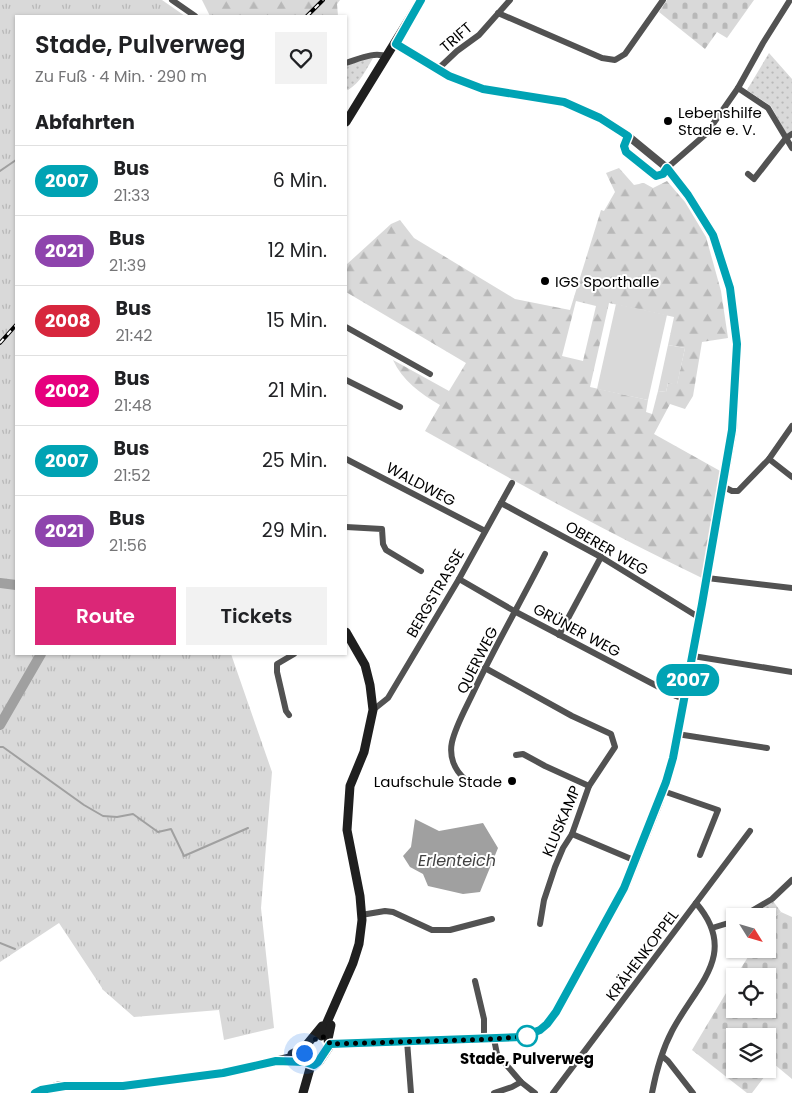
<!DOCTYPE html>
<html lang="de">
<head>
<meta charset="utf-8">
<style>
	:root { --surface:#fff; --page:#f2f2f2; --text:#202124; --muted:#757577; --line:#e0e0e0; --accent:#db2777 }
	body { margin:0; font-family:Poppins,sans-serif; background:var(--page); color:var(--text); height:100vh; display:flex; flex-direction:column; font-size:19px; white-space:nowrap }
	* { box-sizing:border-box; margin:0 }
	p { font-size:16px; color:var(--muted) }
	.icon { flex:none; width:28px; height:28px; fill:none; stroke:currentColor; stroke-width:2; stroke-linecap:round; stroke-linejoin:round }
	.map { position:relative; flex:1; overflow:hidden }
	.drawer { position:absolute; left:15px; top:15px; width:332px; height:640px; display:flex; flex-direction:column; background:var(--surface); border-radius:0px; box-shadow:0 1px 4px #0004 }
	.drawer>* { flex:none }
	.badge { padding:0 10px; border-radius:16px; font-size:18px; line-height:32px }
	.needle { width:32px; rotate:127deg }
	.buttons { position:absolute; left:726px; top:908px; display:grid; gap:10px }
	.buttons a { display:grid; place-items:center; width:50px; height:50px; border-radius:0px; background:var(--surface); box-shadow:0 1px 4px #0004; font-size:25px }
	.you { position:absolute; width:25px; height:25px; margin:-12px; border:4px solid #fff; border-radius:50%; background:#1a73e8; box-shadow:0 0 0 8px #1a73e833 }
	.map>.badge { position:absolute; translate:-50% -50%; box-shadow:0 0 0 2px #fff }
	h2 { padding:0 20px; font-size:19px; line-height:45px }
	.round { display:grid; place-items:center; flex:none; width:52px; height:52px; border-radius:0px; background:var(--page) }
	.headline { display:flex; align-items:center; justify-content:space-between; height:85px; padding:0 20px }
	h1 { font-size:24px; font-weight:600; line-height:38px }
	.button { display:flex; gap:10px; margin-top:auto; padding:10px 20px }
	.button a { flex:1; height:58px; border-radius:0px; background:var(--accent); color:#fff; font-size:20px; font-weight:600; line-height:58px; text-align:center }
	.button a+a { background:var(--page); color:var(--text) }
	ul { padding:0; list-style:none }
	li { display:flex; align-items:center; gap:15px; height:70px; padding:0 20px; border-top:1px solid var(--line) }
	li div { flex:1 }
	li b { display:block; font-size:19px }
	li em { font-style:normal }
	li .badge { min-width:55px; font-weight:700; text-align:center }
	.map>svg:first-child { display:block }
</style>
</head>
<body>
<div class="map">
<svg width="792" height="1093" viewBox="0 0 792 1093">
	<defs>
		<pattern id="grass-tufts" width="24" height="20" patternUnits="userSpaceOnUse" patternTransform="scale(1.25)"><rect width="24" height="20" fill="#d9d9d9"/><path d="M3 7l-1-3M5 7V3M7 7l1-3M15 17l-1-3M17 17v-4M19 17l1-3" fill="none" stroke="#b8b8b8"/></pattern>
		<pattern id="forest-firs" width="22" height="20" patternUnits="userSpaceOnUse" patternTransform="scale(1.25)"><rect width="22" height="20" fill="#d9d9d9"/><path d="M5 1l3.5 6h-7zM16 11l3.5 6h-7z" fill="#b8b8b8"/></pattern>
		<pattern id="cemetery-stones" width="16" height="16" patternUnits="userSpaceOnUse" patternTransform="scale(1.25)"><rect width="16" height="16" fill="#d9d9d9"/><path d="M2 7V4a2 2 0 0 1 4 0v3zM10 15v-3a2 2 0 0 1 4 0v3z" fill="#b8b8b8"/></pattern>
		<pattern id="park-dots" width="8" height="8" patternUnits="userSpaceOnUse" patternTransform="scale(1.25)"><rect width="8" height="8" fill="#d9d9d9"/><path d="M2 2h.1M6 6h.1" fill="none" stroke="#b8b8b8" stroke-width="1.8" stroke-linecap="round"/></pattern>
	</defs>
	<rect width="100%" height="100%" fill="#fff"/>
	<polygon fill="url(#grass-tufts)" points="0,0 162,0 185,16 16,16 16,654 231,654 272,772 261,908 274,1028 224,1040 219,1010 134,1017 102,989 102,988 59,923 0,962"/>
	<g fill="url(#forest-firs)" fill-rule="evenodd">
		<polygon points="202,0 340,0 337,4 338,16 210,16"/>
		<path d="M 619,168 L 634,185 L 644,183 L 653,188 L 667,181 L 685,202 L 706,237 L 721,291 L 728,338 L 702,342 L 693,396 L 685,409 L 670,404 L 654,434 L 722,472 L 704,579 C 609,533 517,483 425,431 L 440,405 C 421,394 402,380 393,360 L 449,391 L 466,363 L 346,292 L 346,265 L 391,224 L 400,220 L 414,238 L 515,299 L 570,310 L 601,210 L 604,211 L 615,192 L 606,173 ZM 576,301 L 596,306 L 583,361 L 562,356 ZM 609,303 L 674,317 L 668,345 L 685,348 L 677,384 L 668,383 L 666,392 L 658,391 L 652,414 L 646,412 L 648,400 L 590,387 Z"/>
	</g>
	<g fill="url(#cemetery-stones)" fill-rule="evenodd">
		<polygon points="667,0 754,0 727,38 717,32 705,49 659,12"/>
		<path d="M 781,912 L 792,917 L 792,1079 L 774,1064 L 752,1093 L 747,1093 L 692,1050 L 735,978 L 735,1009 L 768,1009 L 768,976 L 736,976 L 753,949 L 768,949 L 768,922 ZM 735,1036 L 768,1036 L 768,1069 L 735,1069 Z"/>
	</g>
	<g fill="url(#park-dots)">
		<polygon points="769,53 792,79 792,132 787,135 771,106 747,90"/>
		<path d="M 371,57 L 373,58 C 366,70 360,83 348,90 L 346,89 L 346,66 Z"/>
		<polygon points="773,901 781,912 768,922 768,916 748,916"/>
	</g>
	<g fill="#d9d9d9">
		<polygon points="616,304 667,315 648,400 597,389"/>
		<polygon points="668,345 685,348 677,385 668,383 666,392 658,391"/>
	</g>
	<polygon fill="#a0a0a0" points="415,819 439,831 483,823 498,848 480,892 463,894 428,886 423,874 410,867 403,856 411,847"/>
	<g fill="none" stroke-linecap="round" stroke-linejoin="round">
		<g stroke="#a0a0a0" stroke-width="2">
			<polyline points="0,171 16,160"/>
			<polyline points="0,747 3,747 84,805 103,816 117,817 133,814 158,832 171,829 184,856 248,828"/>
			<polyline points="0,943 15,949"/>
		</g>
		<g stroke="#a0a0a0" stroke-width="10">
			<polyline points="0,583 16,585"/>
			<polyline points="0,725 41,654"/>
		</g>
		<g stroke="#525252" stroke-width="6">
			<polyline points="172,0 195,16"/>
			<polyline points="498,13 602,58 615,60 625,54 663,0"/>
			<path d="M 346,63 C 359,59 375,51 387,57"/>
			<polyline points="438,69 457,51 479,35 510,0"/>
			<polyline points="738,88 768,108 792,148"/>
			<polyline points="667,168 706,134 738,88 763,43 790,0"/>
			<polyline points="748,174 754,179 786,138 792,134"/>
			<polyline points="346,327 430,374"/>
			<polyline points="346,380 400,407"/>
			<polyline points="346,459 485,531"/>
			<polyline points="769,459 792,477"/>
			<polyline points="724,487 732,491 738,491 769,459 792,426"/>
			<polyline points="501,503 601,557 700,618"/>
			<polyline points="346,527 382,529 383,544 386,550 421,571"/>
			<polyline points="707,578 792,588"/>
			<polyline points="459,579 516,612 676,696 684,699"/>
			<polyline points="559,635 601,557"/>
			<polyline points="693,656 792,672"/>
			<polyline points="485,668 572,716 611,734 615,747 589,786 572,834 563,848 555,867 544,900 540,924"/>
			<polyline points="373,710 388,698 459,579 512,483"/>
			<polyline points="289,715 286,711 277,672 277,664 294,654"/>
			<polyline points="677,734 767,748"/>
			<polyline points="516,755 523,754 545,766 589,786"/>
			<path d="M 465,779 C 454,770 449,756 452,742 C 456,725 466,708 473,693 C 495,646 522,600 545,554"/>
			<polyline points="663,791 718,810 700,855"/>
			<polyline points="572,834 636,861"/>
			<polyline points="361,915 385,911 393,912 432,930 450,930 492,919"/>
			<polyline points="743,916 772,899 792,880"/>
			<polyline points="712,928 735,921"/>
			<polyline points="475,981 484,1019 484,1039"/>
			<polyline points="494,1039 497,1054 521,1082 535,1093"/>
			<polyline points="407,1041 411,1093"/>
			<polyline points="662,1056 668,1061 693,1093"/>
			<polyline points="494,1093 512,1087 521,1082"/>
			<polyline points="553,1093 750,831"/>
			<path d="M 652,1093 C 656,1072 662,1050 672,1031 C 696,985 740,954 696,903"/>
		</g>
		<path stroke="#525252" stroke-width="8" d="M 330,1044 L 522,1037 C 538,1033 547,1025 556,1012 L 625,888 L 659,803 L 673,758 L 707,578 L 733,430 L 737,344 L 730,289 L 713,235 L 688,195 L 667,168 L 628,136 L 600,118 L 563,102 L 483,89 L 449,76 L 396,44"/>
		<g stroke="#1f1f1f" stroke-width="9">
			<polyline points="346,122 421,0"/>
			<polyline points="321,1036 353,963 359,944 362,920 360,896 347,830 350,786 364,752 373,710 370,685 365,665 346,632"/>
			<polyline points="292,1054 304,1048 322,1026"/>
			<polyline points="292,1062 305,1062 311,1065 319,1062 329,1047 328,1039 331,1025"/>
			<polyline points="35,1093 58,1086 123,1086 223,1073 303,1055"/>
			<polyline points="303,1093 311,1065"/>
		</g>
		<g stroke="#000" stroke-width="4">
			<g id="rail">
				<polyline points="307,16 323,0"/>
				<polyline points="0,343 16,325"/>
			</g>
		</g>
		<use href="#rail" stroke="#fff" stroke-width="2" stroke-dasharray="5.5" stroke-linecap="butt"/>
	</g>
	<g fill="none" stroke-linecap="round" stroke-linejoin="round">
		<g stroke="#fff" stroke-width="11">
			<polyline id="line" points="35,1093 41,1090 65,1086 123,1086 223,1073 276,1061 305,1062 314,1065 318,1062 330,1044 522,1037 540,1030 547,1024 556,1012 624,888 666,782 673,758 702,604 732,430 737,344 730,288 713,235 688,195 667,168 663,174 656,176 626,152 624,146 628,136 600,118 564,102 483,89 449,76 396,44 421,0"/>
		</g>
		<use href="#line" stroke="#00a3b4" stroke-width="8"/>
		<polyline stroke="#000" stroke-width="5" stroke-dasharray="0 9" points="304,1053 314,1040 321,1036 328,1039 330,1044 494,1039 527,1036"/>
	</g>
	<g fill="#000" stroke="#fff" stroke-width="2">
		<circle cx="668" cy="121" r="5"/>
		<circle cx="545" cy="281" r="5"/>
		<circle cx="512" cy="781" r="5"/>
	</g>
	<circle fill="#fff" stroke="#00a3b4" stroke-width="2.5" cx="527" cy="1036" r="10"/>
	<g text-anchor="middle" dominant-baseline="central" stroke-width="4" stroke-linejoin="round" paint-order="stroke">
		<g font-size="15" fill="#000" stroke="#fff">
			<text transform="translate(456 37) rotate(-41)">TRIFT</text>
			<text transform="translate(421 484) rotate(28)">WALDWEG</text>
			<text transform="translate(607 548) rotate(30)">OBERER WEG</text>
			<text transform="translate(435 593) rotate(-60)">BERGSTRASSE</text>
			<text transform="translate(577 630) rotate(28)">GRÜNER WEG</text>
			<text transform="translate(477 660) rotate(-63)">QUERWEG</text>
			<text transform="translate(561 821) rotate(-67)">KLUSKAMP</text>
			<text transform="translate(642 955) rotate(-53)">KRÄHENKOPPEL</text>
		</g>
		<g font-size="15" fill="#000" stroke="#fff" text-anchor="start">
			<text x="678" y="112">Lebenshilfe<tspan x="678" dy="17">Stade e. V.</tspan></text>
			<text x="555" y="281">IGS Sporthalle</text>
			<text x="502" y="781" text-anchor="end">Laufschule Stade</text>
		</g>
		<g font-size="15" font-weight="bold" fill="#000" stroke="#fff">
			<text x="527" y="1058">Stade, Pulverweg</text>
		</g>
		<g font-size="16" font-style="italic" fill="#414141" stroke="#fff">
			<text x="457" y="860">Erlenteich</text>
		</g>
	</g>
</svg>
<div class="buttons">
<a><svg class="needle" viewBox="-14 -14 28 28"><path d="M0-13l5 13h-10z" fill="#e53935"/><path d="M0 13l5-13h-10z" fill="#757577"/></svg></a>
<a><svg class="icon" aria-label="locate" viewBox="0 0 24 24"><circle cx="12" cy="12" r="6"/><path d="M12 2v4M12 18v4M2 12h4M18 12h4"/></svg></a>
<a><svg class="icon" aria-label="layers" viewBox="0 0 24 24"><path d="M12 4l9 5-9 5-9-5zM3 14l9 5 9-5"/></svg></a>
</div>
<div class="you" style="left:304px;top:1053px"></div>
<b class="badge" style="left:688px;top:680px;background:#00a3b4;color:#fff">2007</b>
<section class="drawer">
<div class="headline"><div><h1>Stade, Pulverweg</h1><p>Zu Fuß · 4 Min. · 290 m</p></div><a class="round"><svg class="icon" aria-label="heart" viewBox="0 0 24 24"><path d="M12 20l-8-8c-3-5 5-10 8-4 3-6 11-1 8 4z"/></svg></a></div>
<h2>Abfahrten</h2>
<ul>
<li><span class="badge" style="background:#00a3b4;color:#fff">2007</span><div><b>Bus</b><p>21:33</p></div><em>6 Min.</em></li>
<li><span class="badge" style="background:#8e44ad;color:#fff">2021</span><div><b>Bus</b><p>21:39</p></div><em>12 Min.</em></li>
<li><span class="badge" style="background:#d7263d;color:#fff">2008</span><div><b>Bus</b><p>21:42</p></div><em>15 Min.</em></li>
<li><span class="badge" style="background:#e6007e;color:#fff">2002</span><div><b>Bus</b><p>21:48</p></div><em>21 Min.</em></li>
<li><span class="badge" style="background:#00a3b4;color:#fff">2007</span><div><b>Bus</b><p>21:52</p></div><em>25 Min.</em></li>
<li><span class="badge" style="background:#8e44ad;color:#fff">2021</span><div><b>Bus</b><p>21:56</p></div><em>29 Min.</em></li>
</ul>
<div class="button"><a>Route</a><a>Tickets</a></div>
</section>
</div>
</body>
</html>
